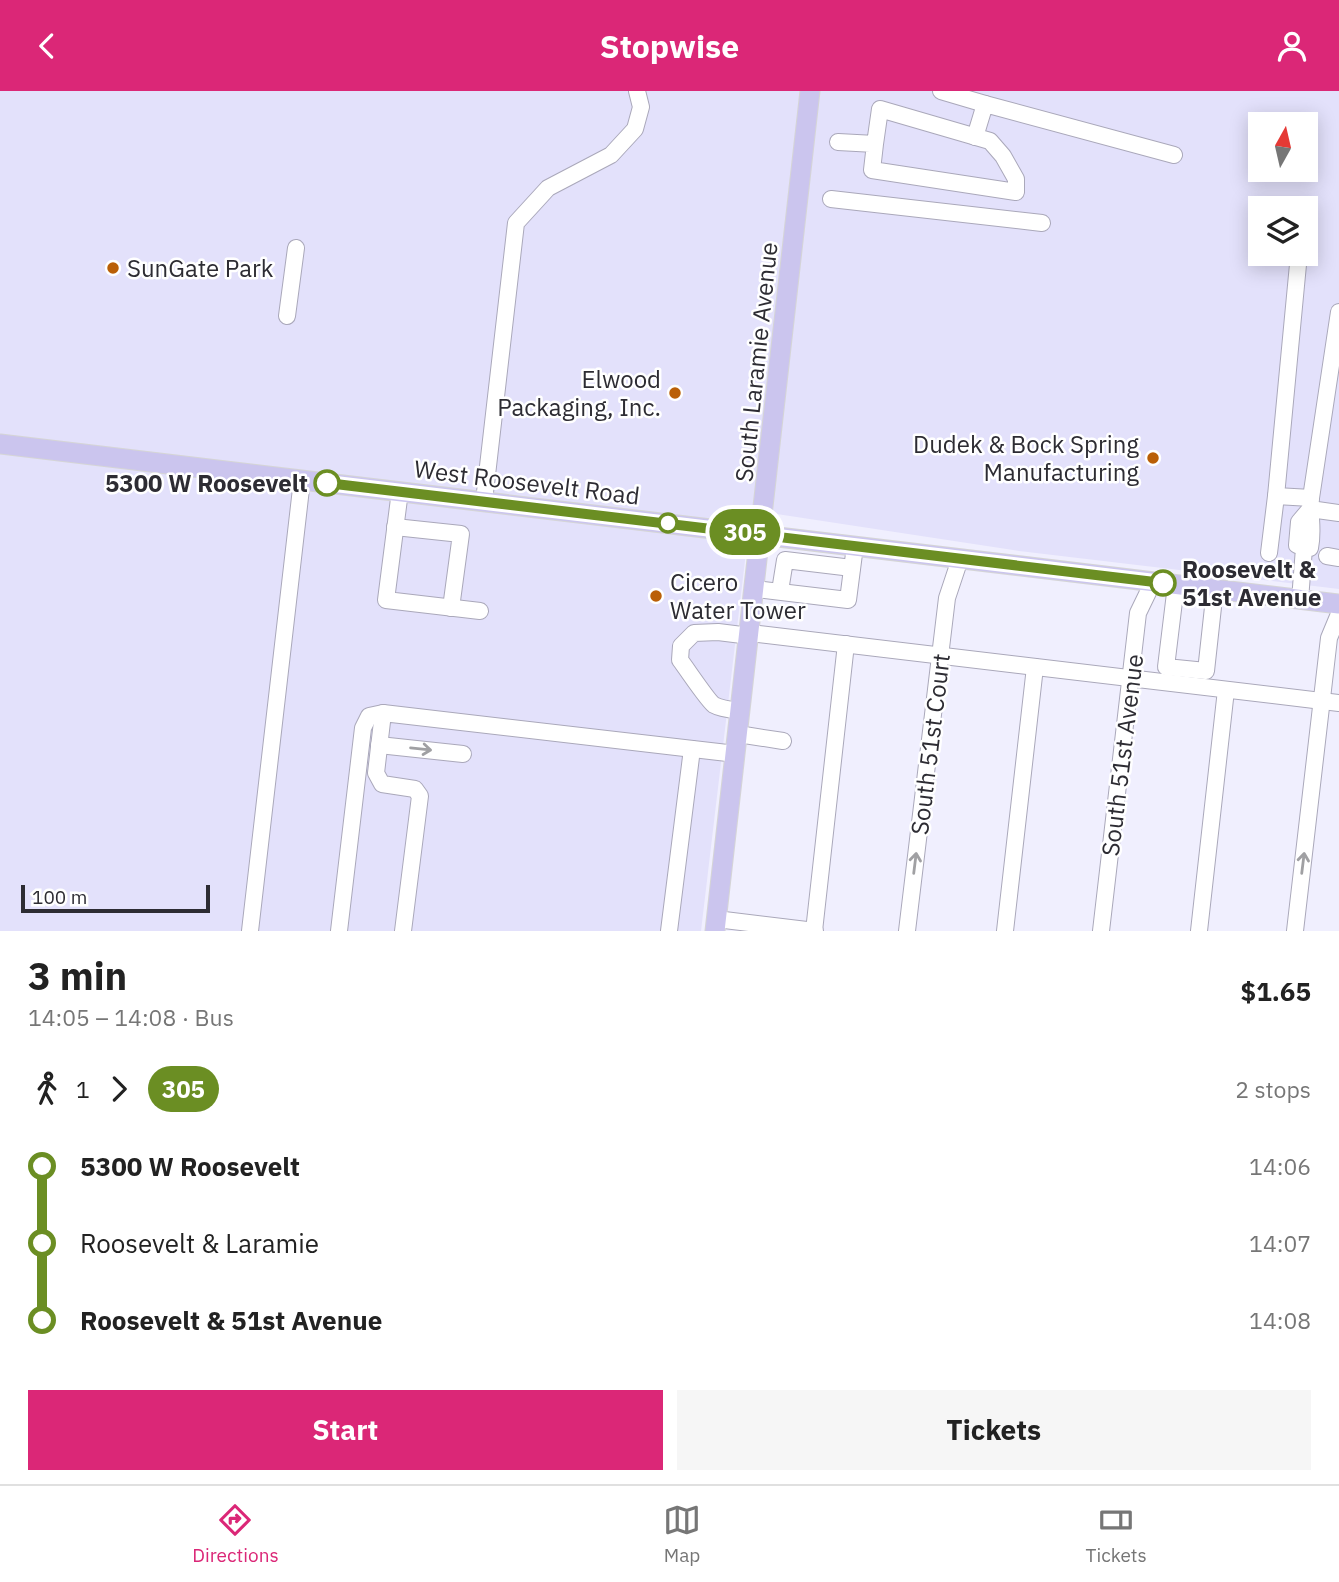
<!DOCTYPE html>
<html lang="en">
<head>
<meta charset="utf-8">
<style>
	:root { --surface:#fff; --page:#f6f6f6; --text:#222; --muted:#767676; --line:#e0e0e0; --accent:#db2777 }
	body { margin:0; font-family:"IBM Plex Sans",sans-serif; background:var(--page); color:var(--text); height:100vh; display:flex; flex-direction:column; font-size:26px; white-space:nowrap }
	* { box-sizing:border-box; margin:0 }
	p { font-size:23px; color:var(--muted) }
	.icon { flex:none; width:38px; height:38px; fill:none; stroke:currentColor; stroke-width:2; stroke-linecap:round; stroke-linejoin:round }
	.map { position:relative; height:840px; overflow:hidden }
	.side { display:flex; flex-direction:column; background:var(--surface); flex:1 }
	.side>* { flex:none }
	.badge { padding:0 14px; border-radius:23px; font-size:24px; line-height:46px }
	.needle { width:46px; rotate:8deg }
	.controls { position:absolute; left:1248px; top:21px; display:grid; gap:14px }
	.controls a { display:grid; place-items:center; width:70px; height:70px; border-radius:0px; background:var(--surface); box-shadow:0 4px 18px #0003; font-size:35px }
	.scale { position:absolute; left:21px; bottom:18px; width:189px; box-sizing:border-box; padding-left:7px; border:4px solid #2d2c33; border-top:0; font-size:19px; line-height:24px; white-space:nowrap; color:#2d2c33; -webkit-text-stroke:5px #fff; paint-order:stroke }
	.map>.badge { position:absolute; translate:-50% -50%; box-shadow:0 0 0 4px #fff }
	.legs { display:flex; align-items:center; gap:10px; height:77px; padding:0 28px; font-size:23px }
	.legs p { margin-inline-start:auto }
	.overview { display:flex; align-items:center; justify-content:space-between; height:119px; padding:0 28px }
	h1 { font-size:38px; font-weight:700; line-height:52px }
	.button { display:flex; gap:14px; margin-top:auto; padding:14px 28px }
	.button a { flex:1; height:80px; border-radius:0px; background:var(--accent); color:#fff; font-size:28px; font-weight:700; line-height:80px; text-align:center }
	.button a+a { background:var(--page); color:var(--text) }
	ul { padding:0 28px; list-style:none }
	li { display:flex; align-items:center; gap:24px; height:77px; font-size:26px }
	li i { display:grid; place-items:center; width:10px; height:100%; margin:0 9px; background:currentColor }
	li i::after { content:''; width:18px; height:18px; margin:-9px; border:5px solid; border-radius:50%; background:var(--surface) }
	li p { margin-inline-start:auto }
	li:first-child i { background:linear-gradient(#0000 50%,currentColor 0) }
	li:last-child i { background:linear-gradient(currentColor 50%,#0000 0) }
	header { display:flex; justify-content:space-between; align-items:center; height:91px; padding:0 28px; background:var(--accent); color:#fff; font-size:32px; font-weight:700 }
	.tabs { display:flex; justify-content:space-around; align-items:center; height:98px; border-top:2px solid var(--line); background:var(--surface); font-size:19px; color:var(--muted) }
	.tabs a { display:grid; justify-items:center; gap:4px }
	.tabs .active { color:var(--accent) }
	.map>svg:first-child { display:block }
</style>
</head>
<body>
<header><svg class="icon" aria-label="back" viewBox="0 0 24 24"><path d="M15 5l-7 7 7 7"/></svg>Stopwise<svg class="icon" aria-label="person" viewBox="0 0 24 24"><circle cx="12" cy="8" r="4"/><path d="M4 21q1-7 8-7t8 7"/></svg></header>
<div class="map">
<svg width="1339" height="840" viewBox="0 0 1339 840">
	<rect width="100%" height="100%" fill="#f0effe"/>
	<path fill="#e3e1fb" fill-rule="evenodd" d="M 0,0 L 1339,0 L 1339,498 L 1019,460 L 751,419 L 701,840 L 0,840 ZM 1260,33 L 1306,33 L 1306,79 L 1260,79 ZM 1260,117 L 1306,117 L 1306,163 L 1260,163 Z"/>
	<g fill="none" stroke-linecap="round" stroke-linejoin="round">
		<g stroke="#aaa8ba" stroke-width="18">
			<g id="minor">
				<polyline points="941,0 985,13"/>
				<polyline points="975,46 985,13 1174,64"/>
				<polyline points="838,51 875,53 872,79 1016,101 1016,88 1003,65 990,50 880,18 875,53"/>
				<polyline points="831,108 1042,132"/>
				<polyline points="1260,121 1260,122"/>
				<polyline points="287,225 296,157"/>
				<polyline points="400,400 386,509 480,520"/>
				<polyline points="1276,405 1299,163"/>
				<polyline points="1311,407 1339,221"/>
				<polyline points="484,410 516,132 548,97 611,64 635,38 641,16 637,0"/>
				<polyline points="1310,418 1339,422"/>
				<polyline points="395,436 461,443 451,517"/>
				<path d="M 1269,462 L 1276,405 L 1311,407 C 1309,425 1314,437 1310,457 L 1304,457"/>
				<polyline points="1327,465 1339,467"/>
				<polyline points="1176,494 1166,576 1206,580 1215,498"/>
				<polyline points="756,498 848,509 855,455"/>
				<polyline points="780,500 785,469 852,477"/>
				<polyline points="1300,509 1304,457 1297,454 1299,431 1310,418"/>
				<polyline points="750,542 1339,612"/>
				<path d="M 741,620 C 733,619 721,618 714,614 C 708,610 687,578 680,569 L 681,555 L 694,542 L 718,541 L 750,545"/>
				<polyline points="738,643 783,650"/>
				<polyline points="379,654 463,663"/>
				<polyline points="716,828 815,840"/>
				<polyline points="250,840 302,389"/>
				<polyline points="339,840 363,637 369,625 383,622"/>
				<polyline points="403,840 420,705 415,698 382,693 376,682 383,622 736,663"/>
				<polyline points="669,840 692,658"/>
				<polyline points="814,840 846,553"/>
				<polyline points="907,840 947,507 960,468"/>
				<polyline points="1005,840 1035,576"/>
				<polyline points="1101,840 1138,522 1153,491"/>
				<polyline points="1199,840 1226,599"/>
				<polyline points="1295,840 1329,547 1339,523"/>
			</g>
		</g>
		<g stroke="#d5d5d6" stroke-width="21">
			<g id="major">
				<polyline points="0,353 1339,513"/>
				<polyline points="715,840 810,0"/>
			</g>
		</g>
		<use href="#minor" stroke="#fff" stroke-width="16"/>
		<use href="#major" stroke="#cbc5ee" stroke-width="19"/>
	</g>
	<defs><path id="oneway-shaft" d="M-6 0H5M1.5-3L5.5 0L1.5 3" fill="none" stroke-width="1.6" stroke-linecap="round" stroke-linejoin="round" transform="scale(1.75)"/></defs>
	<g stroke="#a0a0a3">
		<use href="#oneway-shaft" transform="translate(421 658) rotate(6)"/>
		<use href="#oneway-shaft" transform="translate(915 772) rotate(-83)"/>
		<use href="#oneway-shaft" transform="translate(1303 772) rotate(-83)"/>
	</g>
	<g fill="none" stroke-linecap="round" stroke-linejoin="round">
		<g stroke="#fff" stroke-width="16">
			<polyline id="line-1" points="327,392 1163,492"/>
		</g>
		<use href="#line-1" stroke="#6b8e23" stroke-width="10"/>
	</g>
	<g fill="#ba5f07" stroke="#fff" stroke-width="2.5">
		<circle cx="113" cy="177" r="7"/>
		<circle cx="675" cy="302" r="7"/>
		<circle cx="1153" cy="367" r="7"/>
		<circle cx="656" cy="505" r="7"/>
	</g>
	<g fill="#fff" stroke="#6b8e23" stroke-width="3.5">
		<circle cx="327" cy="392" r="12"/>
		<circle cx="668" cy="432" r="9"/>
		<circle cx="1163" cy="492" r="12"/>
	</g>
	<g text-anchor="middle" dominant-baseline="central" stroke-width="5" stroke-linejoin="round" paint-order="stroke">
		<g font-size="24" fill="#2d2c33" stroke="#fff" text-anchor="start">
			<text x="127" y="177">SunGate Park</text>
			<text x="661" y="288" text-anchor="end">Elwood<tspan x="661" dy="28">Packaging, Inc.</tspan></text>
			<text x="1139" y="353" text-anchor="end">Dudek &amp; Bock Spring<tspan x="1139" dy="28">Manufacturing</tspan></text>
			<text x="670" y="491">Cicero<tspan x="670" dy="28">Water Tower</tspan></text>
		</g>
		<g font-size="24" fill="#2d2c33" stroke="#fff">
			<text transform="translate(756 271) rotate(-84)">South Laramie Avenue</text>
			<text transform="translate(527 391) rotate(7)">West Roosevelt Road</text>
			<text transform="translate(930 653) rotate(-83)">South 51st Court</text>
			<text transform="translate(1122 664) rotate(-83)">South 51st Avenue</text>
		</g>
		<g font-size="24" font-weight="bold" fill="#2d2c33" stroke="#fff" text-anchor="end">
			<text x="308" y="392">5300 W Roosevelt</text>
			<text x="1182" y="478" text-anchor="start">Roosevelt &amp;<tspan x="1182" dy="28">51st Avenue</tspan></text>
		</g>
	</g>
</svg>
<div class="controls">
<a><svg class="needle" viewBox="-14 -14 28 28"><path d="M0-13l5 13h-10z" fill="#e53935"/><path d="M0 13l5-13h-10z" fill="#767676"/></svg></a>
<a><svg class="icon" aria-label="layers" viewBox="0 0 24 24"><path d="M12 4l9 5-9 5-9-5zM3 14l9 5 9-5"/></svg></a>
</div>
<div class="scale">100 m</div>
<b class="badge" style="left:745px;top:441px;background:#6b8e23;color:#fff">305</b>
</div>
<section class="side">
<div class="overview"><div><h1>3 min</h1><p>14:05 – 14:08 · Bus</p></div><b>$1.65</b></div>
<div class="legs"><svg class="icon" aria-label="walk" viewBox="0 0 24 24"><circle cx="13" cy="4" r="2"/><path d="M13 8l-2 6 4 7M11 14l-3 7M7 12l3-4h3l4 4"/></svg>1<svg class="icon" aria-label="forward" viewBox="0 0 24 24"><path d="M9 5l7 7-7 7"/></svg><b class="badge" style="background:#6b8e23;color:#fff">305</b><p>2 stops</p></div>
<ul>
<li><i style="color:#6b8e23"></i><b>5300 W Roosevelt</b><p>14:06</p></li>
<li><i style="color:#6b8e23"></i><span>Roosevelt &amp; Laramie</span><p>14:07</p></li>
<li><i style="color:#6b8e23"></i><b>Roosevelt &amp; 51st Avenue</b><p>14:08</p></li>
</ul>
<div class="button"><a>Start</a><a>Tickets</a></div>
</section>
<nav class="tabs">
<a class="active"><svg class="icon" aria-label="directions" viewBox="0 0 24 24"><path d="M12 3l9 9-9 9-9-9zM9 14v-3h6M13 9l2 2-2 2"/></svg>Directions</a>
<a><svg class="icon" aria-label="map" viewBox="0 0 24 24"><path d="M3 6l6-2 6 2 6-2v14l-6 2-6-2-6 2zM9 4v14M15 6v14"/></svg>Map</a>
<a><svg class="icon" aria-label="tickets" viewBox="0 0 24 24"><path d="M3 7h18v10H3zM15 7v10"/></svg>Tickets</a>
</nav>
</body>
</html>
